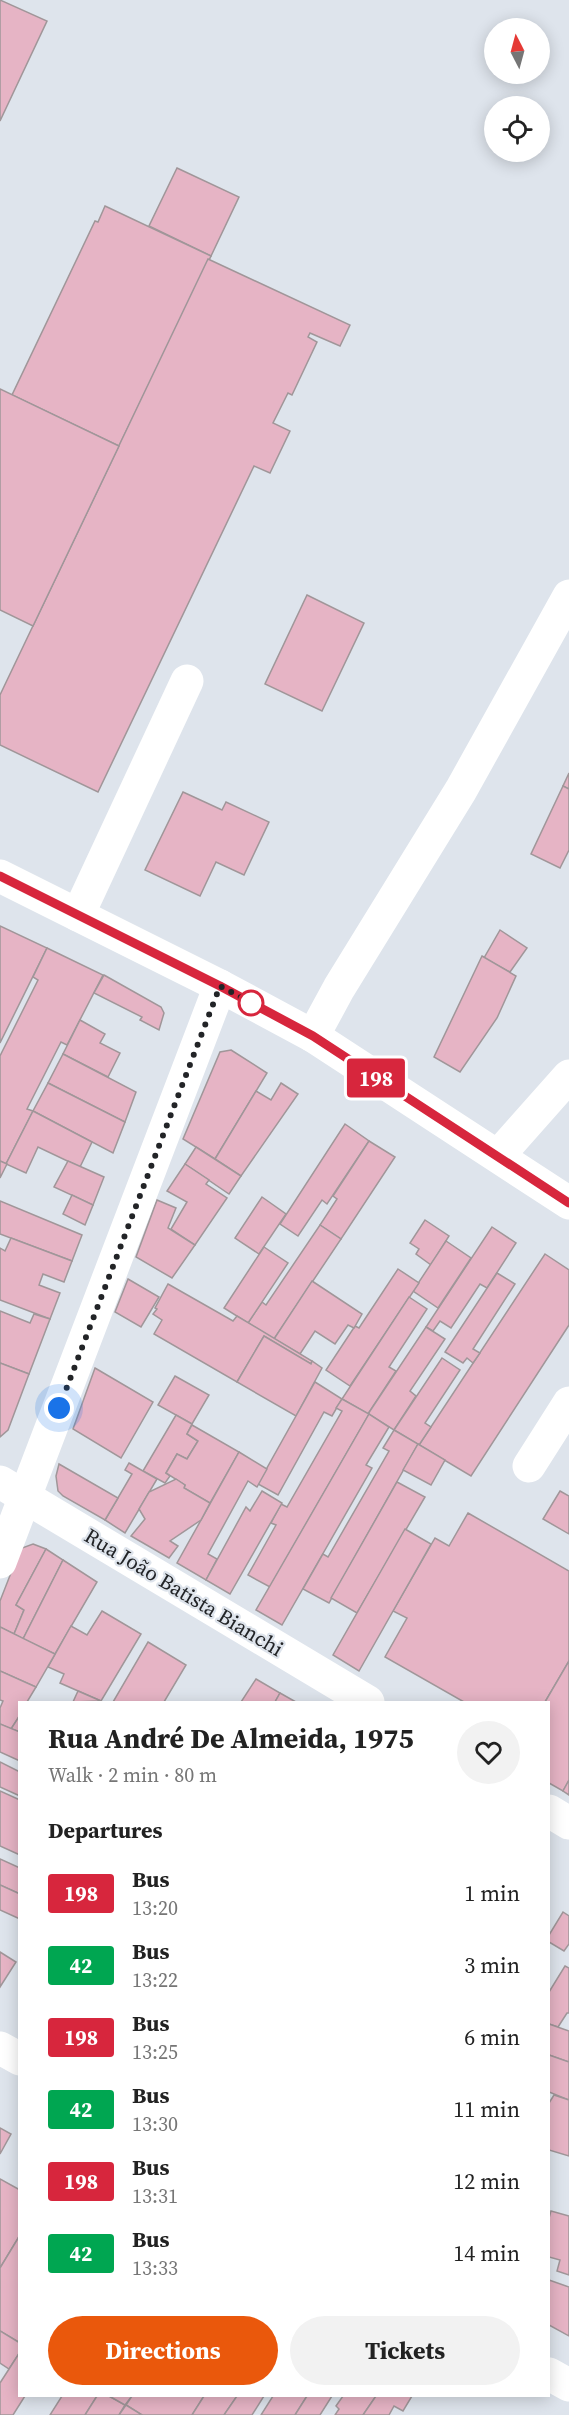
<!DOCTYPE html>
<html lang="en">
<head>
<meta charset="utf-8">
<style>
	:root { --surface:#fff; --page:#f2f2f2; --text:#222; --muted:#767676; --accent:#ea580c }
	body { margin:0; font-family:"Source Serif 4",serif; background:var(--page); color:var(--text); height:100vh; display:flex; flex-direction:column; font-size:22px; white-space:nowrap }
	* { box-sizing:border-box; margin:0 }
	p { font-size:20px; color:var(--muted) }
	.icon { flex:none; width:33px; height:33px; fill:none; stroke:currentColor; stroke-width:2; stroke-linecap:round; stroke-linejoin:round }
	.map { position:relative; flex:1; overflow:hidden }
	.details { position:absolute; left:18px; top:1701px; width:532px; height:696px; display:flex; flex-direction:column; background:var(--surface); border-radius:0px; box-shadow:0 3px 15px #0003 }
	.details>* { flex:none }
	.badge { padding:0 12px; border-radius:4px; font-size:21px; line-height:39px }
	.needle { width:39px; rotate:354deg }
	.controls { position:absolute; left:484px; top:18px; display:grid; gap:12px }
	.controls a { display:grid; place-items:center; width:66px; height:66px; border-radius:50%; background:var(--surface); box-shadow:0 3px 15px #0003; font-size:30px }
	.you { position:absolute; width:30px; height:30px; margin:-15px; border:4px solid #fff; border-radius:50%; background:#1a73e8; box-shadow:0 0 0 9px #1a73e833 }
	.map>.badge { position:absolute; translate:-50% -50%; box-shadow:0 0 0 3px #fff }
	h2 { padding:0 30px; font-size:22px; line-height:54px }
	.round { display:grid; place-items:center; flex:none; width:63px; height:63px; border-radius:32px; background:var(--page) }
	.overview { display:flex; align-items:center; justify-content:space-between; height:102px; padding:0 30px }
	h1 { font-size:28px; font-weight:700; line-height:45px }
	.action { display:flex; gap:12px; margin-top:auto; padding:12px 30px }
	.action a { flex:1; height:69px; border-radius:36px; background:var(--accent); color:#fff; font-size:24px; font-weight:700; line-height:69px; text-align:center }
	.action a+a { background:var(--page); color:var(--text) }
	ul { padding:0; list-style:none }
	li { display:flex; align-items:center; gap:18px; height:72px; padding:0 30px }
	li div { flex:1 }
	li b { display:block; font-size:22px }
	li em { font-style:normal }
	li .badge { min-width:66px; font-weight:700; text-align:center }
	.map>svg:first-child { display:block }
</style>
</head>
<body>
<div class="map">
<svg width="569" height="2415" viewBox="0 0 569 2415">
	<rect width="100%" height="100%" fill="#dee4ec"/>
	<g fill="#e6b4c5" stroke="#a09699" stroke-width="1.5">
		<polygon points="0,0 47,21 0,121"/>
		<polygon points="177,168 239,197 211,256 149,226"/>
		<polygon points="105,206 211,256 119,446 12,395 95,221 98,222"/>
		<polygon points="208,259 350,325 340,346 310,333 308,337 317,342 292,395 288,393 273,423 290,431 270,473 254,466 98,792 0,745 0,695"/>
		<polygon points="0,389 119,446 33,626 0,610"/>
		<polygon points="307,595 364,623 322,711 265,684"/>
		<polygon points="569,773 569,789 563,786"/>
		<polygon points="563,786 569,789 569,850 560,868 531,854"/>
		<polygon points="183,792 222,810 226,802 269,822 244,875 216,862 200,896 145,870"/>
		<polygon points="0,926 47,948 0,1043"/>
		<polygon points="500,930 527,948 510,972 484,958"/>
		<polygon points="47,948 103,975 67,1045 61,1042 27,1109 33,1111 6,1164 0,1161 0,1056 38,980 33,977"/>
		<polygon points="482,956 516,976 497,1018 460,1072 434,1057"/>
		<polygon points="104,975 161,1007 164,1013 159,1030 140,1020 142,1017 94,993"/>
		<polygon points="80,1020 105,1034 100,1043 120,1053 108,1077 63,1054"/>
		<polygon points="231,1050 267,1073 215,1159 183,1139 220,1052"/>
		<polygon points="63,1054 136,1092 125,1122 48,1083"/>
		<polygon points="48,1083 125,1122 113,1153 33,1111"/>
		<polygon points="281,1083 298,1094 241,1176 215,1159 256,1091 271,1100"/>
		<polygon points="33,1111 92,1142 80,1167 38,1147 26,1173 6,1164"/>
		<polygon points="345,1124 369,1141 327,1204 322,1200 298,1236 280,1224"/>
		<polygon points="369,1141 395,1157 341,1239 320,1225 337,1199 333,1196"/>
		<polygon points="196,1147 241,1176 229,1194 185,1164"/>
		<polygon points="0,1161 7,1164 0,1178"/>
		<polygon points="68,1161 104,1177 93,1205 54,1187"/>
		<polygon points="185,1164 209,1180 206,1184 227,1198 195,1245 171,1229 187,1202 167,1191"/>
		<polygon points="72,1195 93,1205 85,1225 63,1214"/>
		<polygon points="262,1197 286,1214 259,1254 235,1238"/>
		<polygon points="157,1200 176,1208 168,1228 195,1245 172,1278 136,1257"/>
		<polygon points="0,1201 82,1235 72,1261 0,1234"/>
		<polygon points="425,1220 449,1236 431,1265 416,1254 419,1249 410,1243"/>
		<polygon points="320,1225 341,1239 274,1339 248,1323 262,1302 266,1305"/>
		<polygon points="492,1227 516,1243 487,1288 480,1284 451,1328 440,1321 433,1331 426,1327"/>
		<polygon points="11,1238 72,1261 64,1282 43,1274 39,1285 60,1293 50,1319 0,1300 0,1248 5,1251"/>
		<polygon points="446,1241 471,1258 438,1308 413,1291"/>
		<polygon points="264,1247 288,1263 248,1323 224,1308"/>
		<polygon points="545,1254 569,1270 569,1325 471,1476 419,1445"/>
		<polygon points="398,1269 419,1283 350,1386 326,1370 355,1326 359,1328"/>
		<polygon points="497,1273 515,1284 473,1349 480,1353 473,1363 467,1358 463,1363 445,1352"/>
		<polygon points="128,1279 159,1297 141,1327 115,1312"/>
		<polygon points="312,1281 362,1314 354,1328 348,1325 335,1344 315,1331 300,1354 274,1339"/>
		<polygon points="168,1284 233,1321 237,1316 312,1361 311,1364 264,1336 237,1382 154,1334 162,1320 153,1314 157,1309 155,1308"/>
		<polygon points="409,1297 427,1309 389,1367 396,1371 368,1414 342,1399"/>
		<polygon points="0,1311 30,1323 34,1314 50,1319 29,1374 0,1363"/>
		<polygon points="426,1327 445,1339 410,1391 416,1396 394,1430 368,1414"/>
		<polygon points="264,1336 311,1364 312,1361 322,1368 296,1416 237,1382"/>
		<polygon points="442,1358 460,1370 425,1423 431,1427 419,1445 394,1430"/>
		<polygon points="0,1363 29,1374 8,1430 0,1437"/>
		<polygon points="95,1368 153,1402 121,1458 73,1429"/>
		<polygon points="175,1376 209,1395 192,1424 158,1405"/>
		<polygon points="315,1382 342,1399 332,1416 324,1412 278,1495 258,1484"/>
		<polygon points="342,1399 369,1414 270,1587 248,1575 276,1525 271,1523 281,1504 287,1507 342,1411 336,1408"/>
		<polygon points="369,1414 389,1427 366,1465 372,1468 282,1625 256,1610"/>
		<polygon points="176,1415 192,1424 187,1434 198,1441 187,1459 177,1454 166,1473 170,1476 165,1483 143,1471"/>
		<polygon points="192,1425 239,1452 210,1503 184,1488 185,1485 166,1473 177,1454 187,1459 198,1441 187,1434"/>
		<polygon points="394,1430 418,1444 329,1603 303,1589 323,1554 328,1557 389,1451 383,1448"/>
		<polygon points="418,1444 445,1460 431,1485 403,1470"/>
		<polygon points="239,1452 267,1469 257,1487 248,1481 208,1554 217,1559 206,1580 177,1563"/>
		<polygon points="129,1463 157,1479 125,1533 105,1520 132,1474 125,1470"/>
		<polygon points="59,1464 118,1498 105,1520 63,1496 58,1491 56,1476"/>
		<polygon points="176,1479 185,1485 184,1488 210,1503 201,1520 170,1541 178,1546 169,1558 131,1536 145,1519 139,1509 149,1492"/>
		<polygon points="397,1482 425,1497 357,1613 331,1598"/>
		<polygon points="262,1491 282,1503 230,1594 206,1580 246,1507 250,1511"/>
		<polygon points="560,1491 569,1496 569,1534 543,1519"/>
		<polygon points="468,1513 569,1571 569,1661 545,1702 464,1702 385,1657 407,1618 393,1611 435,1538 449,1546"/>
		<polygon points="405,1529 431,1544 359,1671 333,1655"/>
		<polygon points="33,1544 46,1549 16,1605 24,1610 14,1634 0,1627 0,1601 18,1555 22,1548"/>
		<polygon points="46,1549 63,1560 23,1639 14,1634 24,1610 16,1605"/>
		<polygon points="63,1560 97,1582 55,1654 23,1639"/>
		<polygon points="102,1611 141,1634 101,1701 60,1683 64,1674 48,1667 71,1626 87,1635"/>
		<polygon points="0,1627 55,1654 36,1687 0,1671"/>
		<polygon points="148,1642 186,1665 164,1702 113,1702"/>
		<polygon points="569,1661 569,1780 563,1791 549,1783 549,1702 545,1702"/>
		<polygon points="0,1671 36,1687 27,1702 20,1702 20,1715 11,1729 0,1724 0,1708 3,1701 0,1700"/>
		<polygon points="256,1679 280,1693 275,1702 241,1702"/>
		<polygon points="78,1691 101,1701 73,1702"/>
		<polygon points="280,1693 296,1702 275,1702"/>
		<polygon points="20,1715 20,1732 11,1729"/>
		<polygon points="0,1724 20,1732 20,1761 0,1752"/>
		<polygon points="0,1762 20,1772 20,1796 0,1787"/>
		<polygon points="569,1780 569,1795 563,1791"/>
		<polygon points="0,1791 20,1800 20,1855 0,1846"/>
		<polygon points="0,1859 20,1868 20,1894 0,1885"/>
		<polygon points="0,1885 20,1894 20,1919 0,1910"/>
		<polygon points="563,1912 569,1916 569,1944 564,1951 549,1942 549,1935"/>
		<polygon points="0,1952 16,1962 0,1987"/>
		<polygon points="565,1966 569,1968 569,2013 567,2013 558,2027 549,2024 549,1992"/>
		<polygon points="549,2024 569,2031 569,2062 549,2055"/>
		<polygon points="549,2055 569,2062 569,2100 549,2092"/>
		<polygon points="554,2095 569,2100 569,2156 549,2150 549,2103"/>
		<polygon points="0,2128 11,2134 0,2154"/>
		<polygon points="0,2179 20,2190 20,2235 0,2268"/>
		<polygon points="551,2211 569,2216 569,2275 557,2271 560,2260 549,2257 549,2218"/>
		<polygon points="20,2235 20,2343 0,2331 0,2268"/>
		<polygon points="549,2280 569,2287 569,2336 549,2325"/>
		<polygon points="0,2331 20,2343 20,2352 9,2369 0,2363"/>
		<polygon points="20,2352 20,2396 25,2396 13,2415 0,2415 0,2383"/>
		<polygon points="62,2396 97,2396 85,2415 50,2415"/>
		<polygon points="97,2396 109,2396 125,2405 119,2415 85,2415"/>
		<polygon points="109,2396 132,2396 125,2405"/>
		<polygon points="132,2396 204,2396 192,2415 142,2415 126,2405"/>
		<polygon points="204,2396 237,2396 224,2415 192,2415"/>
		<polygon points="237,2396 264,2396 252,2415 224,2415"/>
		<polygon points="273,2396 307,2396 295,2415 261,2415"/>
		<polygon points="307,2396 332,2396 320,2415 295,2415"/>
		<polygon points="343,2396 376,2396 363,2415 335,2415 339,2409 336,2406"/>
		<polygon points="376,2396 412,2396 403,2411 394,2406 389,2415 363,2415"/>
		<polygon points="126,2405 142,2415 119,2415"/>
	</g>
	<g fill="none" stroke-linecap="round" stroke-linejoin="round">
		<g stroke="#fff" stroke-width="33">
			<polyline points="78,915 187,681"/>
			<polyline points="313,1036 339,988 461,790 569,596"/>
			<polyline points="498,1156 569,1076"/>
			<polyline points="529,1466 569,1403"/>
			<polyline points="0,1482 368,1702"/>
			<polyline points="0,1562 220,986"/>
			<polyline points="549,1811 569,1823"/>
			<polyline points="0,2048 20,2059"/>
			<polyline points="549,2374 569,2385"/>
		</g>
		<polyline stroke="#fff" stroke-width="33" points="0,876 220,986 313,1036 569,1203"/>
	</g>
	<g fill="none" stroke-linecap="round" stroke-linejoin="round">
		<g stroke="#fff" stroke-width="14">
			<polyline id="line" points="0,876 220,986 313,1036 569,1203"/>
		</g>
		<use href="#line" stroke="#d7263d" stroke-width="9"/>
		<polyline stroke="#222427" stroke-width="6" stroke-dasharray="0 10.8" points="59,1408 220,986 253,1004 251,1003"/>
	</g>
	<circle fill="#fff" stroke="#d7263d" stroke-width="3" cx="251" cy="1003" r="12"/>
	<g text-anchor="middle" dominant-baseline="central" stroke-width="4.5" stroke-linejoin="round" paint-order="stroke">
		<g font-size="21" fill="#222427" stroke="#dee4ec">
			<text transform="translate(184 1592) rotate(31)">Rua João Batista Bianchi</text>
		</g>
	</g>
</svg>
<div class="controls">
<a><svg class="needle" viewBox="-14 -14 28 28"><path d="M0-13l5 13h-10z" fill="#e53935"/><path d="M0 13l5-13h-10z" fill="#767676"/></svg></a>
<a><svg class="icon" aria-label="locate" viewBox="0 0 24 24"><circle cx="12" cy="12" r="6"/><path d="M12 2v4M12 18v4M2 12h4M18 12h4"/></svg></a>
</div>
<div class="you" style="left:59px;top:1408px"></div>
<b class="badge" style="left:376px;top:1078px;background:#d7263d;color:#fff">198</b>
<section class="details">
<div class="overview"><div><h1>Rua André De Almeida, 1975</h1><p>Walk · 2 min · 80 m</p></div><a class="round"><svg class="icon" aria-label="heart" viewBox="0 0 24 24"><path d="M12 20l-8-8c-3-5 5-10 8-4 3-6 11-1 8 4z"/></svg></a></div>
<h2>Departures</h2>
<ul>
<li><span class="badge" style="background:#d7263d;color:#fff">198</span><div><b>Bus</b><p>13:20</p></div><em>1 min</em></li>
<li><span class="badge" style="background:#00a651;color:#fff">42</span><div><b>Bus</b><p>13:22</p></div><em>3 min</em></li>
<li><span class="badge" style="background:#d7263d;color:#fff">198</span><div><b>Bus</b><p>13:25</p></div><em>6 min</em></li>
<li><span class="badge" style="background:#00a651;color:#fff">42</span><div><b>Bus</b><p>13:30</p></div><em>11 min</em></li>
<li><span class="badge" style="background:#d7263d;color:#fff">198</span><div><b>Bus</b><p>13:31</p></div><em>12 min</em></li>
<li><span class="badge" style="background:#00a651;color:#fff">42</span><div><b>Bus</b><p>13:33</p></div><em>14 min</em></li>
</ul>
<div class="action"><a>Directions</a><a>Tickets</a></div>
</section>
</div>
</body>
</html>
